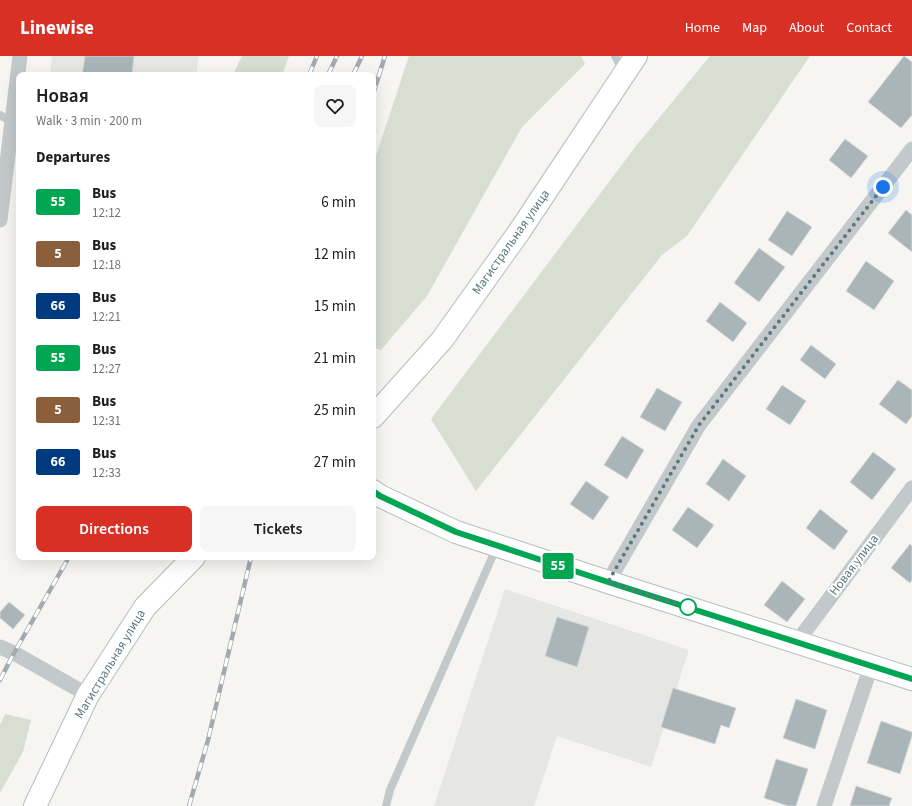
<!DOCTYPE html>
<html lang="en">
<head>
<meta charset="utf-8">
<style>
	:root { --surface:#fff; --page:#f6f6f6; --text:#202124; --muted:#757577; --accent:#d93025 }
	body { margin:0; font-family:"Source Sans 3",sans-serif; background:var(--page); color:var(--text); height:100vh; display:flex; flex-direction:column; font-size:15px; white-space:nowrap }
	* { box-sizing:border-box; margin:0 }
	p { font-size:13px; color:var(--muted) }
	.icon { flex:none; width:22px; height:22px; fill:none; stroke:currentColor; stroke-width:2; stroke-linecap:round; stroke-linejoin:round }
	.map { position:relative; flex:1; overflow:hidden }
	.panel { position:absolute; left:16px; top:16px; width:360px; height:488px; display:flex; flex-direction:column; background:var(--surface); border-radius:8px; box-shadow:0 4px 16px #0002 }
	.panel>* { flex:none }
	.badge { padding:0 8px; border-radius:3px; font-size:14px; line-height:26px }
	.you { position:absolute; width:20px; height:20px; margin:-10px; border:3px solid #fff; border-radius:50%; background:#1a73e8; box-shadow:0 0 0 6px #1a73e833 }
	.map>.badge { position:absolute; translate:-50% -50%; box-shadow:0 0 0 2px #fff }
	h2 { padding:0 20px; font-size:15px; line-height:36px }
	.round { display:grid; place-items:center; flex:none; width:42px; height:42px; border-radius:8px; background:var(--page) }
	.summary { display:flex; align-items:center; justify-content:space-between; height:68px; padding:0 20px }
	h1 { font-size:19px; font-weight:600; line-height:30px }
	.action { display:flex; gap:8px; margin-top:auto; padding:8px 20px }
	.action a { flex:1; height:46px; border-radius:8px; background:var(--accent); color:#fff; font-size:16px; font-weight:600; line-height:46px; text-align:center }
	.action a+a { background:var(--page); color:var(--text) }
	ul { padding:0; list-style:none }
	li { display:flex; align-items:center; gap:12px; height:52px; padding:0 20px }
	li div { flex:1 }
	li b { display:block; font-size:15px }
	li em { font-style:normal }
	li .badge { min-width:44px; font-weight:700; text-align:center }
	header { display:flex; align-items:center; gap:24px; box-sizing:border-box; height:56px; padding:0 20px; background:var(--accent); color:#fff }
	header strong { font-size:19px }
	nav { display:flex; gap:22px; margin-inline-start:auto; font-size:14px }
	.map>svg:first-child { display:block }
</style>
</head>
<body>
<header>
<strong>Linewise</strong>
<nav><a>Home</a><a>Map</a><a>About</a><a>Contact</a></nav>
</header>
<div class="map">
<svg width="912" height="750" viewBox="0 0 912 750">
	<rect width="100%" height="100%" fill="#f6f5f2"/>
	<g fill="#e6e7e5">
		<polygon points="52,0 199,0 196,19 50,19"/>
		<polygon points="505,533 689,594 651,711 557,680 534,750 434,750"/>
	</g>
	<g fill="#d8ded2">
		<polygon points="242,0 289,0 282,19 233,19"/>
		<polygon points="409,0 581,0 585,8 522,71 427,240 381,294 373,292 373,109"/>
		<polygon points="710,0 810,0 687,180 662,199 476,435 431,363 636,90"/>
		<polygon points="5,658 31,664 23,696 0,737 0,669"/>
	</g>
	<g fill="#a9b5b8" stroke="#d7d7d4">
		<polygon points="85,0 134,0 132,19 82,19"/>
		<polygon points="904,0 912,6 912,59 901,72 868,46"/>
		<polygon points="845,83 868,100 851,122 829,104"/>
		<polygon points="906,154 912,159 912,196 888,177"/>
		<polygon points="787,155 812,171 792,200 768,184"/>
		<polygon points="759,192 785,211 759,246 734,227"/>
		<polygon points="866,205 894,225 874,254 846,235"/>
		<polygon points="720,246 747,267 733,286 706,265"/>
		<polygon points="811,289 836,308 825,323 800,304"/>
		<polygon points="898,324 912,334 912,360 906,368 879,348"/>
		<polygon points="782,329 806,345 790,369 766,353"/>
		<polygon points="657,332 682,346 665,375 640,361"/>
		<polygon points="622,380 644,394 627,423 604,409"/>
		<polygon points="873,396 896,413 872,444 850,426"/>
		<polygon points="723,403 746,420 729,445 706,428"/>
		<polygon points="586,425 609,441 593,464 570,448"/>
		<polygon points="688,451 714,469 697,492 672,474"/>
		<polygon points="820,453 848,475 834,494 806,472"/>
		<polygon points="910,488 912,490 912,524 910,527 891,512"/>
		<polygon points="782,525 805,543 787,566 764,549"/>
		<polygon points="9,546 25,559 13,573 0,562 0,556"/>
		<polygon points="557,561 589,571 577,611 545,600"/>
		<polygon points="673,632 736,652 729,672 721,669 715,688 661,671"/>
		<polygon points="796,643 827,654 815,693 783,682"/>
		<polygon points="881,665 912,676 912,680 900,718 867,707"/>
		<polygon points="776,703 808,713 796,750 788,750 764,742"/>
		<polygon points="856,730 892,742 889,750 850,750"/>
	</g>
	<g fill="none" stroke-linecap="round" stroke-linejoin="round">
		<g stroke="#b5bcbf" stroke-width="24">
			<g id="secondary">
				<polyline points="373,361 442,284 519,176 636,0"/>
				<polyline points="373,435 380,440 456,476 608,526 912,623"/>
				<polyline points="35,750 88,639 145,551 194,501"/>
			</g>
		</g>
		<g stroke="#c3c8cb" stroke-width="8">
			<polyline points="615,0 623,15"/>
			<polyline points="0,59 12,66"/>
			<polyline points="386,750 390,734 497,490"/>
		</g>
		<g stroke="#c3c8cb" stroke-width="15">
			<polyline points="0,164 20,0"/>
			<polyline points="608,526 699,369 912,93"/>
			<polyline points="797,586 912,432"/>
			<polyline points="0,591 14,597 88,639"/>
			<polyline points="824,750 871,610"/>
		</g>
		<use href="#secondary" stroke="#fff" stroke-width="22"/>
		<g stroke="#a1aaae" stroke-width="4.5">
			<g id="rail">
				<polyline points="309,19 317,0"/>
				<polyline points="328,19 337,0"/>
				<polyline points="353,19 362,0"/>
				<polyline points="373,38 385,0"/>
				<polyline points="0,624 14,597 69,501"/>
				<polyline points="189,750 208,684 251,501"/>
			</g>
		</g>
		<use href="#rail" stroke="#fff" stroke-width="3" stroke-dasharray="9" stroke-linecap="butt"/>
	</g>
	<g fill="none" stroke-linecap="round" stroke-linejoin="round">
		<g stroke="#fff" stroke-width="9">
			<polyline id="line" points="373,435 380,440 456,476 608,526 912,623"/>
		</g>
		<use href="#line" stroke="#00a651" stroke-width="6"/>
		<polyline stroke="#5e7780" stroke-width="4" stroke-dasharray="0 7.2" points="688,551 608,526 699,369 883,131"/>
	</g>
	<circle fill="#fff" stroke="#00a651" stroke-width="2" cx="688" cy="551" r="8"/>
	<g text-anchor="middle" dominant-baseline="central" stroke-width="4" stroke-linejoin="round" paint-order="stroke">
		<g font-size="13" fill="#5e7780" stroke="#fff">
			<text transform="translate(511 186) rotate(-55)">Магистральная улица</text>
			<text transform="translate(854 509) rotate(-53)">Новая улица</text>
			<text transform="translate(110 608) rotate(-59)">Магистральная улица</text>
		</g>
	</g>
</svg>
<div class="you" style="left:883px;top:131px"></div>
<b class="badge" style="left:558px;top:510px;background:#00a651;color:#fff">55</b>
<section class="panel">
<div class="summary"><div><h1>Новая</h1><p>Walk · 3 min · 200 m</p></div><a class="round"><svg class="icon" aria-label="heart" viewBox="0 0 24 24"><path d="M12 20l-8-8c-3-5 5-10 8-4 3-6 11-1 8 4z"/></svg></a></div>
<h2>Departures</h2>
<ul>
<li><span class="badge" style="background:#00a651;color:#fff">55</span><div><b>Bus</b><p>12:12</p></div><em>6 min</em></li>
<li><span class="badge" style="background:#8b5e3c;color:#fff">5</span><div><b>Bus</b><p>12:18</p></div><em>12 min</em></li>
<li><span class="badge" style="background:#003b80;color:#fff">66</span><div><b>Bus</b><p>12:21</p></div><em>15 min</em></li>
<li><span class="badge" style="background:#00a651;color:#fff">55</span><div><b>Bus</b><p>12:27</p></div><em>21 min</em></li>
<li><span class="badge" style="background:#8b5e3c;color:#fff">5</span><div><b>Bus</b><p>12:31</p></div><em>25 min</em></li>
<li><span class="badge" style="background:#003b80;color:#fff">66</span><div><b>Bus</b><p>12:33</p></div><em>27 min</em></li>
</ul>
<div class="action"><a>Directions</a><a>Tickets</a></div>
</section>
</div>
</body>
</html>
